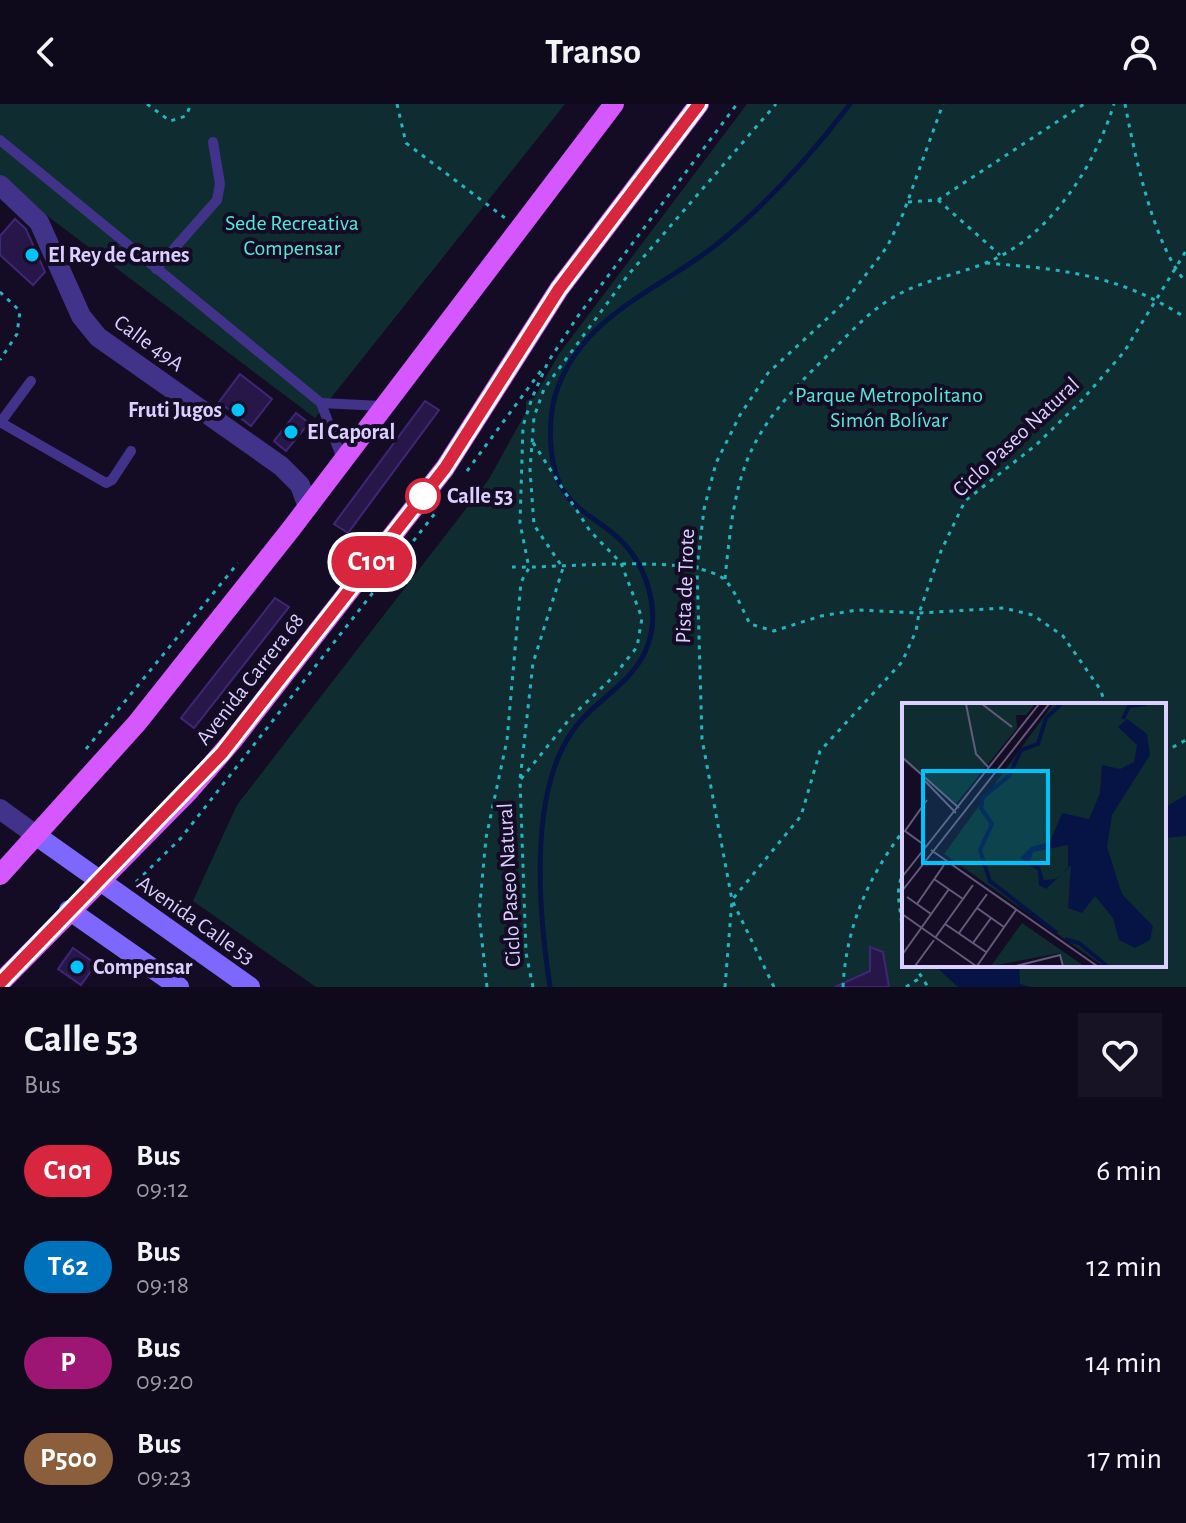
<!DOCTYPE html>
<html lang="en">
<head>
<meta charset="utf-8">
<style>
	:root { --surface:#0f091c; --page:#181225; --text:#f1f3f6; --muted:#9b9aa3 }
	body { margin:0; font-family:"Alegreya Sans",sans-serif; background:var(--page); color:var(--text); height:100vh; display:flex; flex-direction:column; font-size:30px; white-space:nowrap }
	* { box-sizing:border-box; margin:0 }
	p { font-size:26px; color:var(--muted) }
	.icon { flex:none; width:44px; height:44px; fill:none; stroke:currentColor; stroke-width:2; stroke-linecap:round; stroke-linejoin:round }
	.map { position:relative; height:883px; overflow:hidden }
	.details { display:flex; flex-direction:column; background:var(--surface); flex:1 }
	.details>* { flex:none }
	.badge { padding:0 16px; border-radius:26px; font-size:28px; line-height:52px }
	.map>.badge { position:absolute; translate:-50% -50%; box-shadow:0 0 0 4px #fff }
	.round { display:grid; place-items:center; flex:none; width:84px; height:84px; border-radius:0px; background:var(--page) }
	.head { display:flex; align-items:center; justify-content:space-between; height:136px; padding:0 24px }
	h1 { font-size:38px; font-weight:700; line-height:60px }
	ul { padding:0; list-style:none }
	li { display:flex; align-items:center; gap:24px; height:96px; padding:0 24px }
	li div { flex:1 }
	li b { display:block; font-size:30px }
	li em { font-style:normal }
	li .badge { min-width:88px; font-weight:700; text-align:center }
	header { display:flex; justify-content:space-between; align-items:center; height:104px; padding:0 24px; background:var(--surface); font-size:36px; font-weight:700 }
	.map>svg:first-child { display:block }
</style>
</head>
<body>
<header><svg class="icon" aria-label="back" viewBox="0 0 24 24"><path d="M15 5l-7 7 7 7"/></svg>Transo<svg class="icon" aria-label="person" viewBox="0 0 24 24"><circle cx="12" cy="8" r="4"/><path d="M4 21q1-7 8-7t8 7"/></svg></header>
<div class="map">
<svg width="1186" height="883" viewBox="0 0 1186 883">
	<rect width="100%" height="100%" fill="#140c25"/>
	<g fill="#0f2d30" fill-rule="evenodd">
		<polygon points="0,0 565,0 315,314 50,114 0,72"/>
		<path d="M 747,0 L 1186,0 L 1186,883 L 316,883 L 193,797 L 237,701 L 489,375 L 526,308 L 526,297 L 534,294 L 559,250 ZM 904,601 L 1164,601 L 1164,861 L 904,861 Z"/>
	</g>
	<g fill="#051445">
		<polygon points="1186,691 1186,732 1164,734 1164,704"/>
		<polygon points="934,861 1019,861 1020,880 1032,883 958,883"/>
	</g>
	<g fill="none" stroke-linecap="round" stroke-linejoin="round">
		<path stroke="#051445" stroke-width="5" d="M 550,883 C 539,811 528,691 572,628 C 591,599 630,581 645,548 C 663,509 647,459 616,432 C 601,418 577,407 565,389 C 547,362 547,312 558,283 C 585,211 656,187 712,144 C 766,102 809,54 850,0"/>
	</g>
	<g fill="#271648" stroke="#402676" stroke-width="2">
		<polygon points="15,115 26,125 45,168 33,181 0,151 0,132"/>
		<polygon points="240,270 272,295 251,322 219,298"/>
		<polygon points="425,297 439,306 348,429 334,420"/>
		<polygon points="296,309 309,319 286,347 274,337"/>
		<polygon points="275,494 289,503 194,624 181,614"/>
		<polygon points="870,843 883,848 889,883 835,883 870,867"/>
		<polygon points="73,844 96,860 81,881 58,865"/>
	</g>
	<g fill="none" stroke-linecap="round" stroke-linejoin="round">
		<g stroke="#23b6c0" stroke-width="3" stroke-dasharray="4 6" stroke-linecap="butt">
			<polyline points="147,0 170,17 186,12 191,0"/>
			<polyline points="397,0 406,39 505,114"/>
			<path d="M 1125,0 C 1134,48 1154,143 1186,178"/>
			<polyline points="938,96 1000,151"/>
			<polyline points="908,98 938,96 1084,0"/>
			<path d="M 986,159 C 1063,165 1120,171 1186,214"/>
			<polyline points="0,188 20,207 17,230 0,256"/>
			<polyline points="467,367 543,264"/>
			<path d="M 512,463 C 554,465 699,448 726,477 C 736,488 743,507 750,520 L 774,527 L 821,512 L 857,506 L 919,509 L 1004,504 L 1033,511 L 1063,532 L 1100,585 L 1106,601"/>
			<path d="M 725,475 C 736,362 745,331 828,251 C 848,231 867,209 892,194 C 920,177 952,172 983,160 C 1049,135 1094,64 1114,0"/>
			<polyline points="86,645 238,459"/>
			<polyline points="1164,648 1186,636"/>
			<polyline points="521,675 572,612 613,573 637,543 642,514 621,459 590,427 532,337"/>
			<polyline points="1164,738 1164,739"/>
			<polyline points="904,755 898,790 904,838"/>
			<polyline points="136,778 181,734 436,408"/>
			<polyline points="914,861 928,883"/>
			<polyline points="487,883 479,810 486,734 507,636 521,478 529,464 520,419 523,322 532,294 548,258 578,212 737,0"/>
			<polyline points="533,883 526,849 520,676 533,559 563,464 534,421 530,366 534,313 544,285 628,171 776,0"/>
			<polyline points="725,883 732,796 801,712 820,647 902,558 916,527 919,509 941,447 965,397 1036,341 1082,296 1124,248 1186,147"/>
			<polyline points="774,883 732,796 702,635 697,464 704,405 716,359 740,311 768,269 845,198 887,143 903,110 943,0"/>
			<path d="M 843,883 C 846,823 868,773 904,726"/>
			<polyline points="906,883 920,874"/>
		</g>
		<g stroke="#413389" stroke-width="10">
			<polyline points="0,36 321,299 342,355"/>
			<polyline points="156,165 217,96 220,80 213,38"/>
			<polyline points="321,299 382,302"/>
			<polyline points="0,318 106,379 112,376 131,347"/>
			<polyline points="0,319 31,277"/>
		</g>
		<g stroke="#413389" stroke-width="20">
			<polyline points="0,81 39,118 81,212 98,233 281,362 300,381 308,403"/>
			<polyline points="0,705 37,732"/>
		</g>
		<g stroke="#7e67ff" stroke-width="20">
			<polyline points="37,732 250,883"/>
			<polyline points="69,806 179,883"/>
		</g>
		<g stroke="#d557ff" stroke-width="20">
			<polyline points="0,771 137,619 291,425 614,0"/>
			<polyline points="0,879 189,687 233,636 445,364 559,185 699,0"/>
		</g>
	</g>
	<g fill="none" stroke-linecap="round" stroke-linejoin="round">
		<g stroke="#fff" stroke-width="18">
			<polyline id="line" points="0,879 222,649 445,364 559,185 699,0"/>
		</g>
		<use href="#line" stroke="#d7263d" stroke-width="12"/>
	</g>
	<g fill="#00c3fb" stroke="#140c25" stroke-width="3">
		<circle cx="32" cy="151" r="8"/>
		<circle cx="238" cy="306" r="8"/>
		<circle cx="291" cy="328" r="8"/>
		<circle cx="77" cy="863" r="8"/>
	</g>
	<circle fill="#fff" stroke="#d7263d" stroke-width="4" cx="423" cy="392" r="16"/>
	<g text-anchor="middle" dominant-baseline="central" stroke-width="8" stroke-linejoin="round" paint-order="stroke">
		<g font-size="22" fill="#51ead7" stroke="#140c25">
			<text x="292" y="119">Sede Recreativa<tspan x="292" dy="25">Compensar</tspan></text>
			<text x="889" y="291">Parque Metropolitano<tspan x="889" dy="25">Simón Bolívar</tspan></text>
		</g>
		<g font-size="22" font-weight="bold" fill="#dbd0ff" stroke="#140c25" text-anchor="start">
			<text x="48" y="151">El Rey de Carnes</text>
			<text x="222" y="306" text-anchor="end">Fruti Jugos</text>
			<text x="307" y="328">El Caporal</text>
			<text x="93" y="863">Compensar</text>
		</g>
		<g font-size="22" fill="#dbd0ff" stroke="#140c25">
			<text transform="translate(149 239) rotate(36)">Calle 49A</text>
			<text transform="translate(1016 333) rotate(-43)">Ciclo Paseo Natural</text>
			<text transform="translate(685 482) rotate(-88)">Pista de Trote</text>
			<text transform="translate(250 575) rotate(-52)">Avenida Carrera 68</text>
			<text transform="translate(509 781) rotate(-93)">Ciclo Paseo Natural</text>
			<text transform="translate(196 816) rotate(35)">Avenida Calle 53</text>
		</g>
		<g font-size="22" font-weight="bold" fill="#dbd0ff" stroke="#140c25" text-anchor="start">
			<text x="447" y="392">Calle 53</text>
		</g>
	</g>
	<g transform="translate(902 599)">
		<rect width="264" height="264" fill="#140c25"/>
		<path d="M 0,1 L 133,1 L 124,12 L 114,12 L 115,25 L 54,101 L 0,57 ZM 151,1 L 264,1 L 264,263 L 201,263 L 42,151 ZM 120,220 L 182,263 L 162,263 L 158,250 L 89,263 Z" fill="#0f2d30"/>
		<path d="M 225,16 L 245,31 L 248,52 L 210,112 L 205,144 L 220,191 L 251,223 L 248,237 L 233,245 L 217,237 L 211,215 L 193,193 L 180,210 L 166,205 L 169,162 L 144,186 L 137,182 L 136,168 L 118,155 L 129,144 L 148,139 L 160,110 L 187,116 L 198,90 L 200,62 L 218,66 L 232,59 L 235,42 L 216,24 ZM 166,142 L 166,166 L 153,176 L 142,177 L 137,161 L 128,160 L 131,149 Z" fill="#051445" fill-rule="evenodd"/>
		<path fill="none" stroke="#051445" stroke-width="4" d="M 221,16 L 227,3 L 244,1M 155,230 L 88,178 L 78,147 L 90,121 L 79,105 L 81,94 L 107,73 L 119,47 L 136,41 L 144,15 L 159,1M 163,236 L 177,240 L 205,263"/>
		<path fill="none" stroke="#645a7c" stroke-width="2" d="M 64,1 L 74,51 L 87,65M 80,1 L 110,24M 0,54 L 57,105M 21,76 L 54,110M 25,97 L 3,128 L 25,144M 29,147 L 195,263M 0,174 L 137,1M 32,176 L 61,196M 0,188 L 147,1M 5,194 L 29,211M 15,201 L 42,162M 75,205 L 102,224M 0,211 L 74,263M 43,221 L 84,249M 57,230 L 85,191M 33,235 L 71,182M 71,240 L 89,215M 0,252 L 47,186M 13,263 L 32,237M 75,263 L 114,207M 114,263 L 158,252 L 161,263"/>
		<path fill="#00c3fb" fill-opacity="0.15" stroke="#00c3fb" stroke-width="4" d="M 21,68 L 146,68 L 146,160 L 21,160 Z"/>
		<rect width="264" height="264" fill="none" stroke="#dbd0ff" stroke-width="4"/>
	</g>
</svg>
<b class="badge" style="left:372px;top:458px;background:#d7263d;color:#fff">C101</b>
</div>
<section class="details">
<div class="head"><div><h1>Calle 53</h1><p>Bus</p></div><a class="round"><svg class="icon" aria-label="heart" viewBox="0 0 24 24"><path d="M12 20l-8-8c-3-5 5-10 8-4 3-6 11-1 8 4z"/></svg></a></div>
<ul>
<li><span class="badge" style="background:#d7263d;color:#fff">C101</span><div><b>Bus</b><p>09:12</p></div><em>6 min</em></li>
<li><span class="badge" style="background:#0072bc;color:#fff">T62</span><div><b>Bus</b><p>09:18</p></div><em>12 min</em></li>
<li><span class="badge" style="background:#9e1673;color:#fff">P</span><div><b>Bus</b><p>09:20</p></div><em>14 min</em></li>
<li><span class="badge" style="background:#8b5e3c;color:#fff">P500</span><div><b>Bus</b><p>09:23</p></div><em>17 min</em></li>
</ul>
</section>
</body>
</html>
